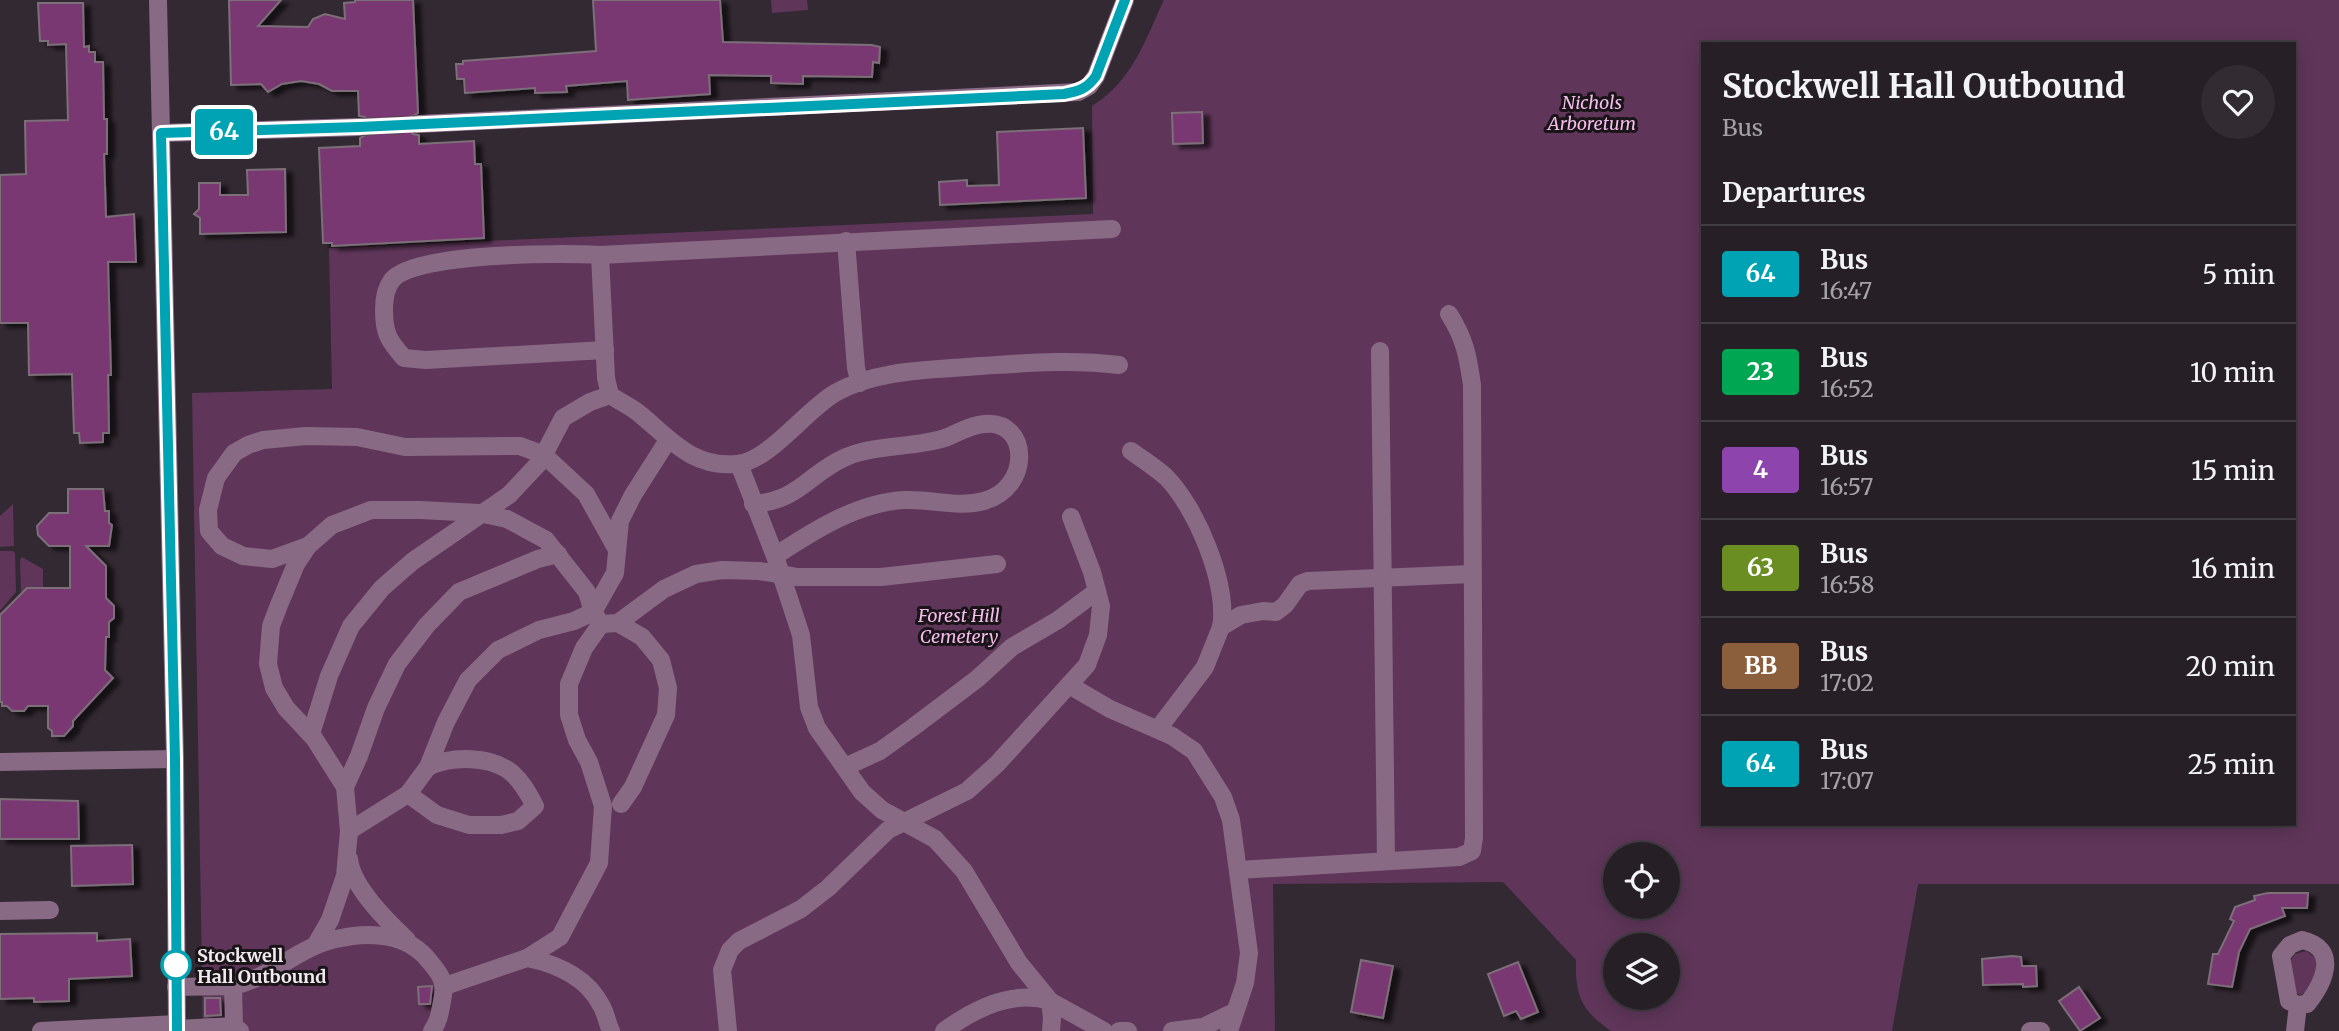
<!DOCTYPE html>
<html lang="en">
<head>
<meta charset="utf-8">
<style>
	:root { --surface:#261f26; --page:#322c32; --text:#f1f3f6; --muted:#a4a2a7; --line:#423d43 }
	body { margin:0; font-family:Merriweather,serif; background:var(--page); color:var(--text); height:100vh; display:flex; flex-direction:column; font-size:26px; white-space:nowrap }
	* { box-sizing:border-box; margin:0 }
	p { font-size:23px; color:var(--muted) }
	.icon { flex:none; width:38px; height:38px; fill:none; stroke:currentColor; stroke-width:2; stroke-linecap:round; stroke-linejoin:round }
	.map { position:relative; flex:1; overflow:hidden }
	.details { position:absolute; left:1701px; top:42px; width:595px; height:784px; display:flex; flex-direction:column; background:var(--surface); border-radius:0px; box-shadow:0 4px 18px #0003,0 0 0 2px var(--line) }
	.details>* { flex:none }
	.badge { padding:0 14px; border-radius:5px; font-size:24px; line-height:46px }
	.buttons { position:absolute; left:1603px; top:842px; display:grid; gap:14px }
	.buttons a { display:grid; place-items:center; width:77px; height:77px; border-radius:50%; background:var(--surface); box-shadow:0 4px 18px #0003,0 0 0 2px var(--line); font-size:35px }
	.map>.badge { position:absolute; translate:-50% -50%; box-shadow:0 0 0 4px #fff }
	h2 { padding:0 21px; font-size:26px; line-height:63px }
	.round { display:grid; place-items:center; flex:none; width:74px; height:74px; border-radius:37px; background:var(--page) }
	.headline { display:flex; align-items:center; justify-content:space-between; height:119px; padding:0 21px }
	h1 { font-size:33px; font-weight:700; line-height:52px }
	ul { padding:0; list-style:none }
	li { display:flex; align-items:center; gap:21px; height:98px; padding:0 21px; border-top:2px solid var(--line) }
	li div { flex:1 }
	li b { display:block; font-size:26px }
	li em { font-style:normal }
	li .badge { min-width:77px; font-weight:700; text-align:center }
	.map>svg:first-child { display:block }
</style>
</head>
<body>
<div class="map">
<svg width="2339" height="1031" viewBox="0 0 2339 1031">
	<defs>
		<filter id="shadow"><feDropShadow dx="7" dy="4" stdDeviation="2" flood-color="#0009"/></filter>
	</defs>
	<rect width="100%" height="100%" fill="#332932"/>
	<g fill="#5f3659" fill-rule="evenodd">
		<polygon points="771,0 807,0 808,10 772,13"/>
		<path d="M 1164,0 L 2339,0 L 2339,884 L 1918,884 L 1892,1031 L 1611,1031 C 1581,1010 1575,996 1576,960 L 1503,882 L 1273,884 L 1275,1031 L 203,1031 L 192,393 L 332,389 L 329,248 L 1093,214 L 1092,106 C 1133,80 1144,42 1164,0 ZM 1703,44 L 2294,44 L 2294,824 L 1703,824 ZM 1615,854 L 1668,854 L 1668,906 L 1615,906 ZM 1615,945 L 1668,945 L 1668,998 L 1615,998 Z"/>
		<polygon points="13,504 14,546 0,547 0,516"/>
		<polygon points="0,551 13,551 15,553 16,592 0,611"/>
		<polygon points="22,557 43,569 43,588 27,588 21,594 20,560"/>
		<path d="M 2306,951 L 2315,957 C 2319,969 2312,988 2301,995 L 2295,993 L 2289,963 L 2295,954 Z"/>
	</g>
	<g fill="#7a3772" stroke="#7b6f78" stroke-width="2" filter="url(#shadow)">
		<polygon points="229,0 281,0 258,26 308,27 313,19 325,14 345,19 344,3 355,2 355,0 413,0 418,113 409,118 408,125 413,134 419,135 419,144 474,141 475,164 481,164 484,238 332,246 332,243 323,243 319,148 360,146 360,138 369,133 370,126 365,117 359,116 358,91 332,91 319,84 301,81 282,84 268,92 261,84 231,85"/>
		<polygon points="593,0 720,0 723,42 872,45 880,47 879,63 873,62 872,77 803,76 803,84 771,83 771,76 709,75 710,94 628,100 627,81 566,86 567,92 535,93 535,88 465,93 464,79 457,79 456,64 463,64 463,61 596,51"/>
		<polygon points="38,3 83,3 84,47 89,46 89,52 95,52 95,62 103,62 104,119 107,119 107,154 104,154 106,217 134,214 136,262 108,262 111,375 108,375 109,433 103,433 103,442 80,443 79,433 74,433 72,374 29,375 28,323 0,323 0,175 26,174 25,121 68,120 66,44 48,45 48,41 40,41"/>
		<polygon points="1202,112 1203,143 1173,144 1172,113"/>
		<polygon points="1083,128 1086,198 940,205 939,182 967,180 967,186 999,185 997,132"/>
		<polygon points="285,169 286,232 200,234 200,218 194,214 199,209 199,183 220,183 220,195 248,195 247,170"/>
		<polygon points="68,489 103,489 105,511 109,511 109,523 112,525 109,546 86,546 106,566 106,598 114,606 114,618 109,622 109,637 106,637 105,670 113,678 73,721 73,726 64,736 52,736 52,731 48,728 48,706 28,706 24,711 12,711 7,706 2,706 2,702 0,702 0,615 27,588 70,588 70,546 49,546 38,535 37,526 49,513 68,513"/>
		<polygon points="0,799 78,801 79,839 0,839"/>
		<polygon points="132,845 133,884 72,886 71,846"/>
		<polygon points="2268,893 2308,893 2307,908 2282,908 2285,916 2250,929 2239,952 2232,987 2208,984 2213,954 2218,954 2234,921 2230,919 2235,907 2255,900 2254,896"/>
		<polygon points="97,933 97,941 130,939 132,976 69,979 69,1001 34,1002 34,998 0,999 0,934"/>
		<polygon points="2012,956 2021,957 2022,966 2036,966 2037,986 2023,987 2023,984 1983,985 1982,959"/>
		<polygon points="1361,960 1393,966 1383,1018 1351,1012"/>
		<polygon points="1518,962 1538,1012 1521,1019 1516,1011 1504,1016 1488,974"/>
		<polygon points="432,986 430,1004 419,1004 418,987"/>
		<polygon points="2079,987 2100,1018 2080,1031 2059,1001"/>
		<polygon points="205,998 220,998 221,1015 205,1016"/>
	</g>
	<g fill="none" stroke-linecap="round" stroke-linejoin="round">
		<polyline stroke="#50464e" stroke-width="18" stroke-dasharray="18 9" stroke-linecap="butt" points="359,127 419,124"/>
		<g stroke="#896a84" stroke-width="18">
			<polyline points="158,0 175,759 177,1031"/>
			<polyline points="419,124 1078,92 1089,86 1096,76 1125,0"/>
			<polyline points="161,133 359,127"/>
			<polyline points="846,241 856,368 860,383"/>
			<path d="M 600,255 L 606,378 L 610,395 C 620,402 632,407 641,415 C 671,440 693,468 737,464 C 768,462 806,410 835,393 C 878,369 932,370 981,366 C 1027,363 1072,359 1119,365"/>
			<path d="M 605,350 L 426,360 L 404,358 C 389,341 384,334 384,310 C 384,300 385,289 392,280 C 415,252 562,253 600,255 L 1112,229"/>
			<polyline points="1380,351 1386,861"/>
			<path d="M 1131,451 C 1142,459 1155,467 1166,477 C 1196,507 1229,585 1221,627"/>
			<polyline points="739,464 775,556 801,635 809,707 817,728 862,792 882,810 935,839 964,871 1019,963 1050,1001 1104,1031"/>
			<path d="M 753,504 C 799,501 809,473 846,457 C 877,444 913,448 945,438 C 958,433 970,425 984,424 C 1030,419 1032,488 984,501 C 958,508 932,499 905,500 C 858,502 813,531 775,556"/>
			<polyline points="308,546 272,559 243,556 222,546 209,531 208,510 216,478 234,453 248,445 263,440 306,436 357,437 405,447 520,446 544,455 586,494 616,548"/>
			<polyline points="618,623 642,637 661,660 668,688 666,715 633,787 621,804"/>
			<polyline points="1069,685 1110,709 1172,736 1194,751 1223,797 1231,820 1249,953 1245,983 1229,1031"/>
			<polyline points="1158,729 1205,667 1221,627 1241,615 1263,611 1276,612 1285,605 1300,584 1308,581 1472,574"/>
			<polyline points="311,734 329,676 351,626 382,588 413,561 509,495 540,462 563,418 590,402 610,395"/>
			<polyline points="0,762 175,759"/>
			<polyline points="845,767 880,751 912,728 977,679 1012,647 1058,620 1097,591"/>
			<polyline points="345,787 359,756 376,708 397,664 427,625 459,592 538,559 558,554"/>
			<path d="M 408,794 L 437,815 L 469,825 L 501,825 L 518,821 L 535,806 C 529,795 523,783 513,774 C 492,755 451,756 428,767"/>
			<polyline points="349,831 408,794 428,767 446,722 468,680 498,650 539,630 574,621 593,612 615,573 620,521 633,495 668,440"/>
			<path d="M 349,859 C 352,887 387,921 407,940"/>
			<path d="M 1238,870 L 1459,857 L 1472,851 L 1474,838 L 1472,385 C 1468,357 1465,339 1449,314"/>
			<polyline points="0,911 50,910"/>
			<path d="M 2302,940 C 2339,948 2325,982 2307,1004 L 2298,1005 L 2289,1001 L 2281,956 L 2290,945 Z"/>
			<polyline points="315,946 330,920 345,876 349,831 345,787 314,738 286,708 274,688 268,664 271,626 279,605 296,564 308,546 332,525 371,510 420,510 479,513 507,519 546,540 587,592 593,612 601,624 618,623 664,589 696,574 722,570 759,571 797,577 881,577 997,564"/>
			<path d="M 527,958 C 557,964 586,976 601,1005 C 606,1013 607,1023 611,1031"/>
			<polyline points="445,986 527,958 560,937 599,863 603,806 589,762 577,740 569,715 569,684 584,648 601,624"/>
			<polyline points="176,987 233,986"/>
			<polyline points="177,1029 234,1026"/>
			<polyline points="41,1031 177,1024"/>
			<path d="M 240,1031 L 234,1026 L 233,986 C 271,978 298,947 336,939 C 370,931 408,933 430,962 C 442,976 446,983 442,1001 C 440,1012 439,1021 432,1031"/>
			<polyline points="728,1031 722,970 730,950 739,941 801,909 828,888 888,830 967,791 997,764 1087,665 1098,635 1101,606 1092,572 1071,517"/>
			<path d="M 944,1031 C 974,1009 1012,989 1050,1001 L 1052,1018 L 1051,1031"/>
			<polyline points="1119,1031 1128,1031"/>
			<polyline points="1172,1031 1203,1027 1234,1012"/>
			<polyline points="2030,1031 2041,1031"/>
			<polyline points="2295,1031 2298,1005"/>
		</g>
	</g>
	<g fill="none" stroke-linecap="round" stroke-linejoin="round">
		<g stroke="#fff" stroke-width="16">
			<path id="line" d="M 177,1031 L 175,759 L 161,133 L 359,127 L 1064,94 C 1079,91 1087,89 1096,76 L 1125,0"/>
		</g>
		<use href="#line" stroke="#00a3b4" stroke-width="10"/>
	</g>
	<circle fill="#fff" stroke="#00a3b4" stroke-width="3.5" cx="176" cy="965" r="14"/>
	<g text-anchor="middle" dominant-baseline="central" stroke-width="6" stroke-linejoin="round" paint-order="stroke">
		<g font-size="18" font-style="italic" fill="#f5bbeb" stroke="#181417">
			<text x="1592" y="102">Nichols<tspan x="1592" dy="21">Arboretum</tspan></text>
			<text x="959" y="615">Forest Hill<tspan x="959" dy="21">Cemetery</tspan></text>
		</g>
		<g font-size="18" font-weight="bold" fill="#f1eaef" stroke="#181417" text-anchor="start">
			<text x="197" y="955">Stockwell<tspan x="197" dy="21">Hall Outbound</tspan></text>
		</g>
	</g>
</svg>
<div class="buttons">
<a><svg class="icon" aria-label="locate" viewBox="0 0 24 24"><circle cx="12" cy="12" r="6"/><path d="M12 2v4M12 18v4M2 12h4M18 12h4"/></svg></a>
<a><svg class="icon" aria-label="layers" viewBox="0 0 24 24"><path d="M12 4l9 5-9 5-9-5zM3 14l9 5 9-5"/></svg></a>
</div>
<b class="badge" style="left:224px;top:132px;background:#00a3b4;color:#fff">64</b>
<section class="details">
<div class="headline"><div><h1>Stockwell Hall Outbound</h1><p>Bus</p></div><a class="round"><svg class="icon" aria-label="heart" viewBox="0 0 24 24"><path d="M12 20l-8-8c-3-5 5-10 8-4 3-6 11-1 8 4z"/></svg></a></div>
<h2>Departures</h2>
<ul>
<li><span class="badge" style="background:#00a3b4;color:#fff">64</span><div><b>Bus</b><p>16:47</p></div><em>5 min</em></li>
<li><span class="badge" style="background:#00a651;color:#fff">23</span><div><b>Bus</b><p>16:52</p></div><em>10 min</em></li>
<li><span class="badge" style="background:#8e44ad;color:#fff">4</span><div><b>Bus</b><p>16:57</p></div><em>15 min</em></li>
<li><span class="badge" style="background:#6b8e23;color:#fff">63</span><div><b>Bus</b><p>16:58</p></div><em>16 min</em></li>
<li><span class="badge" style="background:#8b5e3c;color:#fff">BB</span><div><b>Bus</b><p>17:02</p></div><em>20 min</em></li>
<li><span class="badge" style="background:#00a3b4;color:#fff">64</span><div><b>Bus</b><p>17:07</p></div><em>25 min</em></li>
</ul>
</section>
</div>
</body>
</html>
